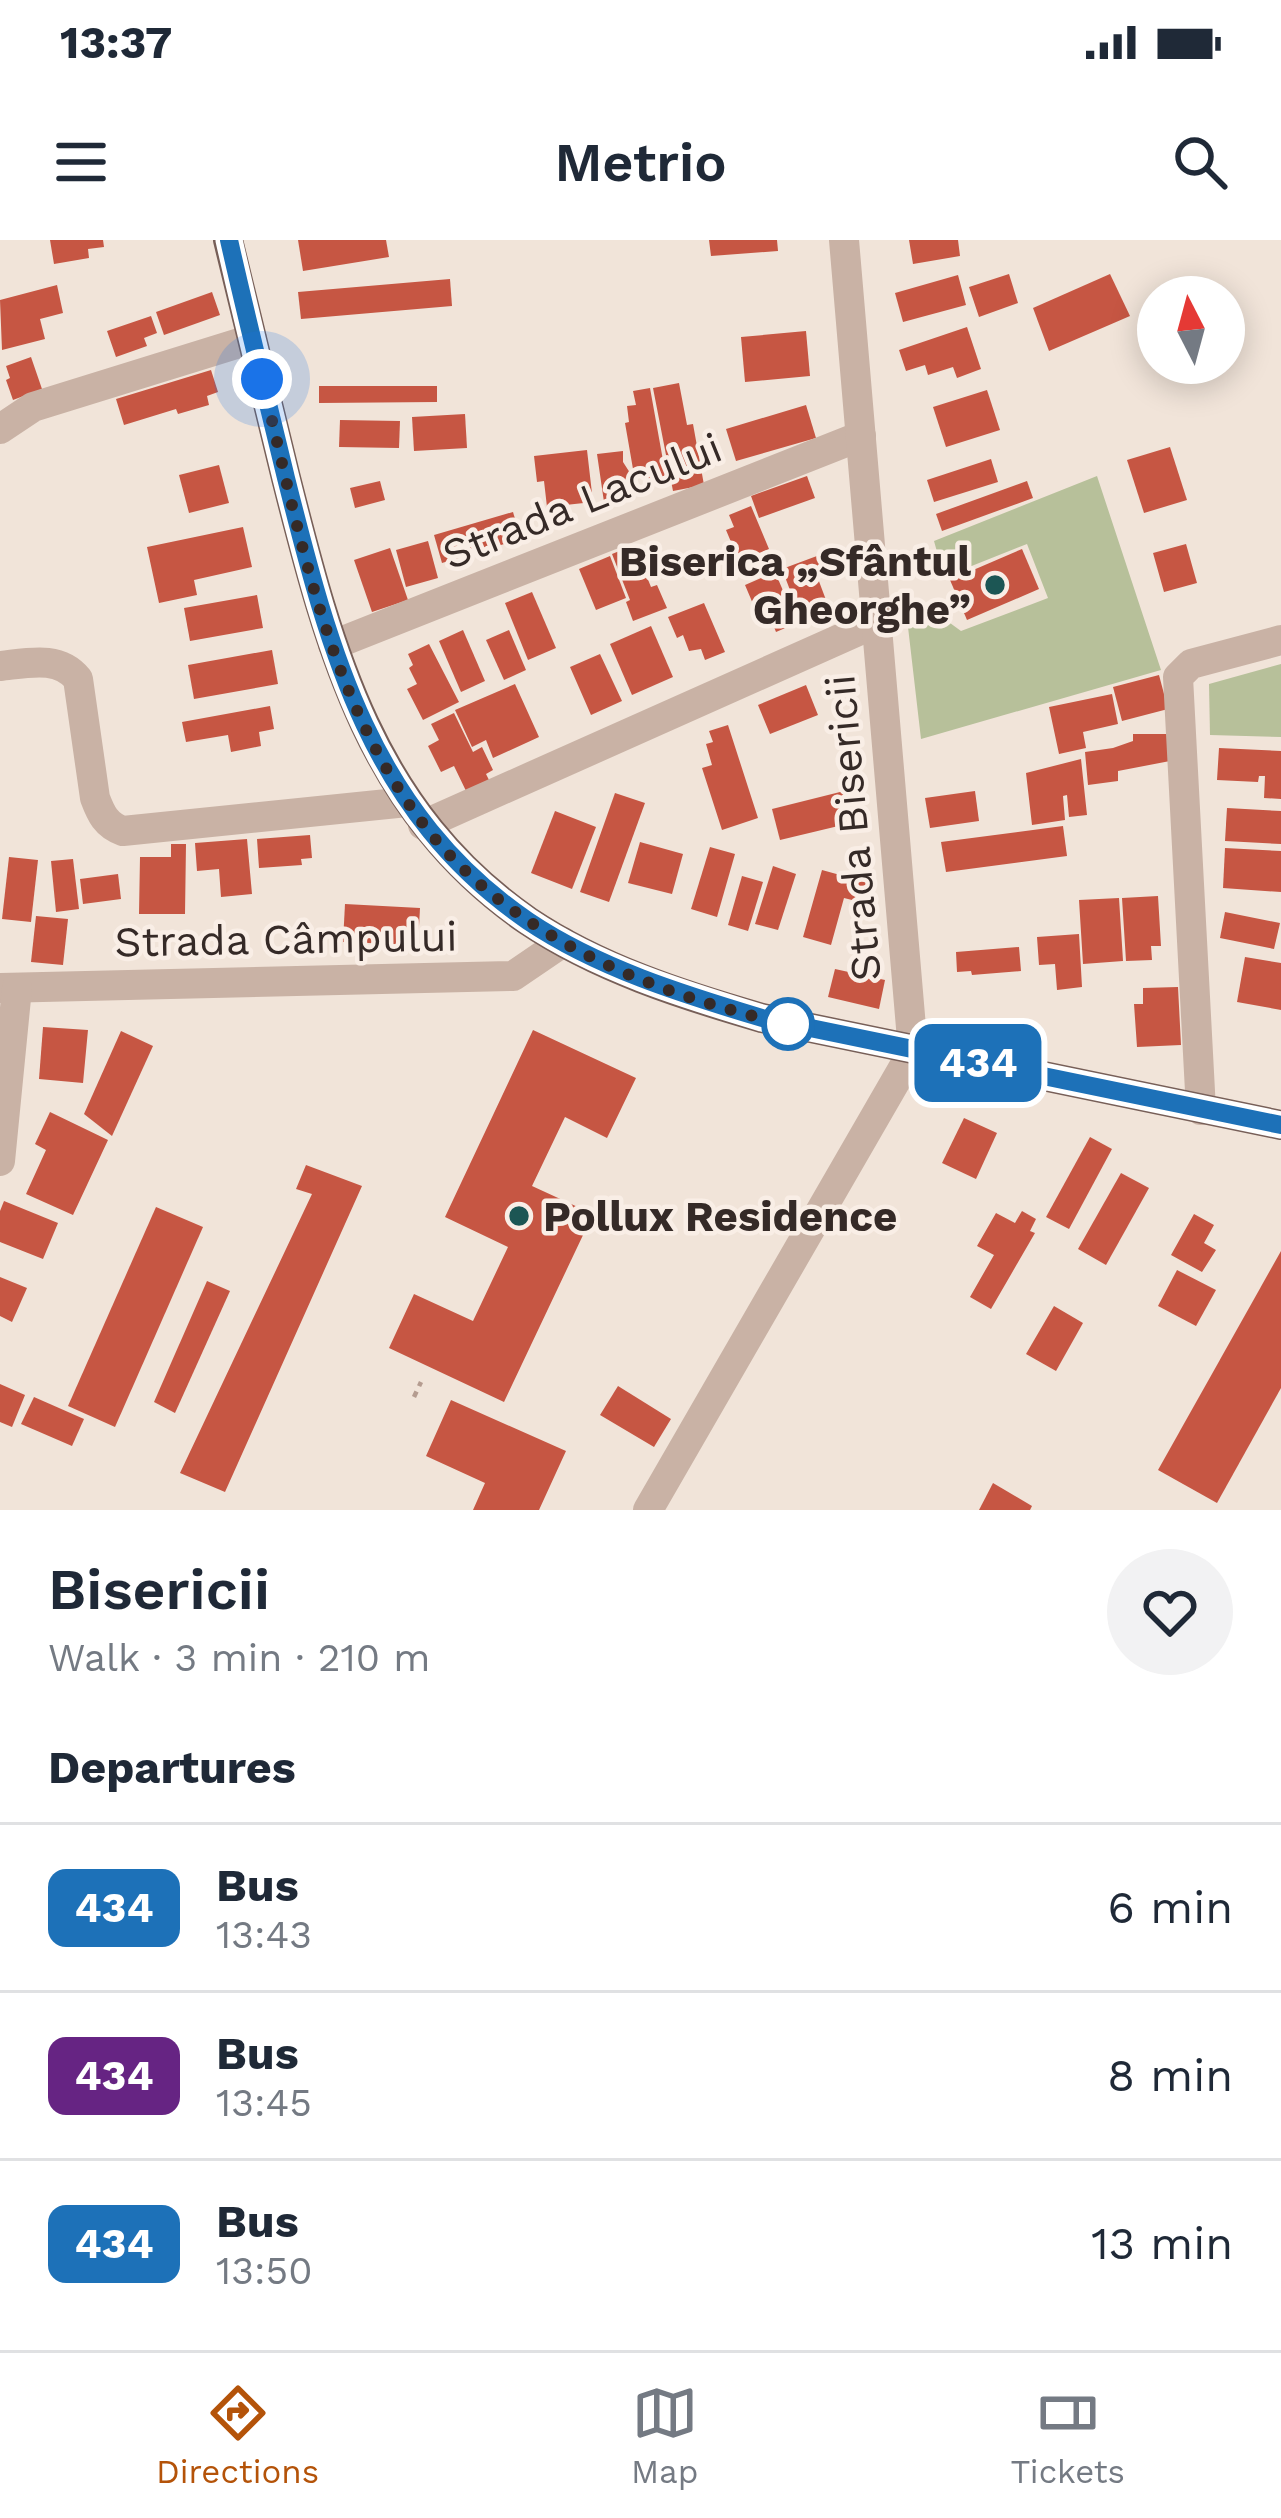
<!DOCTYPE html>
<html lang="en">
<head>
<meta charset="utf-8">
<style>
	:root { --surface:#fff; --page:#f2f2f3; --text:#1f2937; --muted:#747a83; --line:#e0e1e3; --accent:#b45309 }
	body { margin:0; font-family:"Work Sans",sans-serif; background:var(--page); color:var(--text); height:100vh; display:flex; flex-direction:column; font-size:45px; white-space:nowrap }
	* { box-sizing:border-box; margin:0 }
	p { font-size:39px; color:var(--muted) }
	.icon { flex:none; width:66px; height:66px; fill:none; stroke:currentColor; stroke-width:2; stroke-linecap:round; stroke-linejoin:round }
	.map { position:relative; height:1270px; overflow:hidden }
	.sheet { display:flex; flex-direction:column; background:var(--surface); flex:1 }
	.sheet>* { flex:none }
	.badge { padding:0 24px; border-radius:18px; font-size:42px; line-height:78px }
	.needle { width:78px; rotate:354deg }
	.fabs { position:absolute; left:1137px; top:36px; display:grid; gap:24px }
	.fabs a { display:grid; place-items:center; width:108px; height:108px; border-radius:50%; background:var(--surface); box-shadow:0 6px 30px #0003; font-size:60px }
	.you { position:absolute; width:60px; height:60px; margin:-30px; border:9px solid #fff; border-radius:50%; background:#1a73e8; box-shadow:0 0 0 18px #1a73e833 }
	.map>.badge { position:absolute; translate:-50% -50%; box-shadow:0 0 0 6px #fff }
	h2 { padding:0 48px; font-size:45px; line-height:108px }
	.round { display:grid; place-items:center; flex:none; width:126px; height:126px; border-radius:63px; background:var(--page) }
	.summary { display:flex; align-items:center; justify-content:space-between; height:204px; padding:0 48px }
	h1 { font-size:57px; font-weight:600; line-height:90px }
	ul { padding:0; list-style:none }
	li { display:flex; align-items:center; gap:36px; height:168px; padding:0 48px; border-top:3px solid var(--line) }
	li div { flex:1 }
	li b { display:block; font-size:45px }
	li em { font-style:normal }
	li .badge { min-width:132px; font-weight:700; text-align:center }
	.status { display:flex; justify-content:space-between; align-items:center; height:84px; padding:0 60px; background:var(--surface); direction:ltr }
	.status svg { height:33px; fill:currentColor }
	header { display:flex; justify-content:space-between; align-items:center; height:156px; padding:0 48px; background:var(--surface); font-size:54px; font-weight:600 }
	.menu { display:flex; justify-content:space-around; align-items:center; height:168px; border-top:3px solid var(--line); background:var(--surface); font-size:33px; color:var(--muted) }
	.menu a { display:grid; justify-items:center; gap:6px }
	.menu .active { color:var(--accent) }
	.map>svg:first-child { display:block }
</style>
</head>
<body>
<div class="status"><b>13:37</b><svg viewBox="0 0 49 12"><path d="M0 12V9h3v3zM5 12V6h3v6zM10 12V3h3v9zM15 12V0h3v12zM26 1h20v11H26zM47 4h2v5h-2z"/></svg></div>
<header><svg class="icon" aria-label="menu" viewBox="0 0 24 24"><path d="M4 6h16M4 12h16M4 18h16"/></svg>Metrio<svg class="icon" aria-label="search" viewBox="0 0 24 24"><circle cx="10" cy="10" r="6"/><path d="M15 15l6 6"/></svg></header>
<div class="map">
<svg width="1281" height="1270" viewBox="0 0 1281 1270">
	<rect width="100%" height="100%" fill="#f1e4d9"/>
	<g fill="#b7c09a">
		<polygon points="1097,236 1161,430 921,499 908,387 950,383 961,391 1048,358 1027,304 944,337 934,301"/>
		<polygon points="1281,424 1281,497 1210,495 1209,444"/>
	</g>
	<g fill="#c65643">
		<polygon points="50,0 103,0 104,7 88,9 89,18 54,24"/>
		<polygon points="298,0 386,0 389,17 303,31"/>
		<polygon points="709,0 777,0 778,11 711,16"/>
		<polygon points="909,0 958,0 960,16 913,24"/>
		<polygon points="1009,34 1018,63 979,77 969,47"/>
		<polygon points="1110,34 1130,76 1049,111 1033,68"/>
		<polygon points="958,35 966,65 903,82 895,53"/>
		<polygon points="450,39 452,66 301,79 298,52"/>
		<polygon points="57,45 63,73 40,79 45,99 2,110 0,60"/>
		<polygon points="212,52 220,75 164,95 156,72"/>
		<polygon points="151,76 157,93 144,98 147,106 116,117 107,91"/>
		<polygon points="967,87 981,129 957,138 953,127 928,135 925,125 906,131 899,110"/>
		<polygon points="806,91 810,136 745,142 741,97"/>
		<polygon points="31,117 42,149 13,160 6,140 10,138 6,126"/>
		<polygon points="211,130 218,152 207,156 209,165 178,174 176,169 124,185 116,159"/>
		<polygon points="679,143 687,185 693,184 704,245 673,251 653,148"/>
		<polygon points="319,146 437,146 437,162 319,163"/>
		<polygon points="650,148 666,237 646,240 644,227 633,229 625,183 629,182 627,166 636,165 633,151"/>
		<polygon points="987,150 1000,190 946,207 933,167"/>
		<polygon points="806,165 816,198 736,221 726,189"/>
		<polygon points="465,174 467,208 414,211 412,177"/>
		<polygon points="340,180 400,181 399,208 339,207"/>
		<polygon points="1170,207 1187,260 1144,273 1127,220"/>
		<polygon points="587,210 593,262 547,267 544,241 537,242 534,216"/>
		<polygon points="623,211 623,222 632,236 634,257 604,262 597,214"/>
		<polygon points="991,219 998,242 934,262 927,240"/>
		<polygon points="219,225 229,263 189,273 179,235"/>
		<polygon points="807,236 815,258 759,278 751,256"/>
		<polygon points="380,241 385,260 355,268 350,248"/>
		<polygon points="1027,241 1033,258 942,291 936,274"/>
		<polygon points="751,266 769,309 739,321 726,290 734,287 729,275"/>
		<polygon points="513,272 521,299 442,323 434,295"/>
		<polygon points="243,287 252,327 194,340 197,355 159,363 147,307"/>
		<polygon points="428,301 438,338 406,347 396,310"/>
		<polygon points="1186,304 1197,343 1164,352 1153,313"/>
		<polygon points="634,305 651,347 657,345 667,368 633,381 626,362 630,360 612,314"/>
		<polygon points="390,308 408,360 372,372 354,320"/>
		<polygon points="1022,309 1039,349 967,380 950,340"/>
		<polygon points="833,310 840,327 817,336 826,360 814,364 818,373 801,379 782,329"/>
		<polygon points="610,316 626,358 596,370 579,329"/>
		<polygon points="775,332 797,383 776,392 769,374 759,378 745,345"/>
		<polygon points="532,352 556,408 528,420 505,363"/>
		<polygon points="257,355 263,388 190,401 184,368"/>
		<polygon points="704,363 725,412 705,420 701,409 689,411 683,395 677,398 668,377"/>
		<polygon points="651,386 673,437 632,455 610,404"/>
		<polygon points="463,390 485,441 461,452 439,401"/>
		<polygon points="509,390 526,430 504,440 486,400"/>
		<polygon points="429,404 459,462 423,480 407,449 417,444 409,428 413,425 408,414"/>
		<polygon points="272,410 278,444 194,459 188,425"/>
		<polygon points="600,414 622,461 591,475 570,427"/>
		<polygon points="1159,435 1168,469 1122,481 1113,447"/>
		<polygon points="515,444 539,497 493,518 486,500 472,507 455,470"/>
		<polygon points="806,445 818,475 770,494 758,465"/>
		<polygon points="1112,454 1118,484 1083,492 1086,508 1059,514 1049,467"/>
		<polygon points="270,466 274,489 259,492 261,506 231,512 228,495 186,502 182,482"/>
		<polygon points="454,473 473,512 482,507 493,530 486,534 490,542 467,553 454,526 441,532 428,506 439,500 431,484"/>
		<polygon points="728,485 758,578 722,590 702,528 712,525 706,504 713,502 709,491"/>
		<polygon points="1133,494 1170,494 1170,521 1118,531 1118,541 1088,545 1085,512 1113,508 1133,501"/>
		<polygon points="1219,508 1281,511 1281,559 1264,558 1265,536 1259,536 1258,542 1217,540"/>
		<polygon points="1081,519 1087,575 1069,577 1067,555 1063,556 1065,580 1032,585 1026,533"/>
		<polygon points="844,551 851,583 780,600 772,569"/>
		<polygon points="975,551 979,581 930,588 925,558"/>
		<polygon points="615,553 645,563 609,662 580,652"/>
		<polygon points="1227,568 1281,571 1281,604 1225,601"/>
		<polygon points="555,571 596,587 572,649 531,633"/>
		<polygon points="1063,586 1067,616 946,632 941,602"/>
		<polygon points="310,595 312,618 301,619 302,625 259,628 257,599"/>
		<polygon points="247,599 252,654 221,657 219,629 197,631 195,603"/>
		<polygon points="640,602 683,614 672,654 628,643"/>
		<polygon points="171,604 186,604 185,674 139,674 140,617 171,617"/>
		<polygon points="710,607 735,614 717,677 691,669"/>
		<polygon points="1225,608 1281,611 1281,652 1223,648"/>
		<polygon points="9,617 38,620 31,682 2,679"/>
		<polygon points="73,619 79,669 56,672 51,621"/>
		<polygon points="773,626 796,634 778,690 755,684"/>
		<polygon points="822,630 869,643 864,663 844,658 831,705 803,697"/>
		<polygon points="118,634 121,659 83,664 80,639"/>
		<polygon points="742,636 763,642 748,691 728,685"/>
		<polygon points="1158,656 1161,706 1151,706 1152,720 1126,721 1122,658"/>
		<polygon points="1119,658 1123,721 1083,724 1079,660"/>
		<polygon points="345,664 420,668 418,705 343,702"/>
		<polygon points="1225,672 1280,683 1274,709 1220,698"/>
		<polygon points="36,676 68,679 63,725 31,722"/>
		<polygon points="1079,694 1082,747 1057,750 1055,724 1039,725 1037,697"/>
		<polygon points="1019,707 1021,731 972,735 971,731 957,732 956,712"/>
		<polygon points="1245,717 1281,723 1281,770 1237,762"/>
		<polygon points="835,729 885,740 879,769 828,757"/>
		<polygon points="1178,747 1181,805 1137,807 1134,764 1143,764 1143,748"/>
		<polygon points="43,787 88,790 83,843 39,839"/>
		<polygon points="533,790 636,838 607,898 565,877 532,946 593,974 504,1162 389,1108 414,1054 473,1081 508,1007 445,977"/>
		<polygon points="121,791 153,806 112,896 84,874"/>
		<polygon points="50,872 108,900 73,975 26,954 46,910 35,904"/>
		<polygon points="964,878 997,893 976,939 942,923"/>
		<polygon points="1090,897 1112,909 1069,989 1046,977"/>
		<polygon points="306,925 362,946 225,1252 180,1233 312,954 296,949"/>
		<polygon points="1121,933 1149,948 1106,1025 1078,1009"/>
		<polygon points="4,961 58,983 43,1019 0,1002 0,971"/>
		<polygon points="156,967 203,987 115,1187 68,1166"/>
		<polygon points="1022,971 1036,979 1030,991 1035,993 991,1069 970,1057 994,1015 977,1006 996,973 1015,983"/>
		<polygon points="1194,974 1214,985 1204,1003 1216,1010 1202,1032 1171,1015"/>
		<polygon points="1281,1011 1281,1148 1217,1263 1158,1230"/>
		<polygon points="1177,1030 1216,1050 1196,1086 1158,1066"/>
		<polygon points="0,1037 27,1048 12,1082 0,1076"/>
		<polygon points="207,1041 230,1051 175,1173 154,1162"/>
		<polygon points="1054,1066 1083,1083 1056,1131 1026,1114"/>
		<polygon points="0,1144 25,1155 12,1187 0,1182"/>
		<polygon points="618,1146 671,1179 654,1207 600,1175"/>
		<polygon points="34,1157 84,1179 72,1206 21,1184"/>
		<polygon points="451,1160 566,1211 539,1270 473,1270 485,1243 426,1216"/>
		<polygon points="993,1243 1032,1266 1030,1270 979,1270"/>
	</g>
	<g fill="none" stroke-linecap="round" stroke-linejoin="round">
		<polyline stroke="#b59c90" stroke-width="4.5" stroke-dasharray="6 6" stroke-linecap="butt" points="414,1157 421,1142"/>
		<g stroke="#c9b2a5" stroke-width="30">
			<polyline points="0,189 33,167 252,99"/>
			<polyline points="333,405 861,196"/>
			<path d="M 0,426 C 28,423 59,415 78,439 L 95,558 C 101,574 106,585 123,591 L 407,562"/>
			<polyline points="423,585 878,382"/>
			<polyline points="0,748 513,736 563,702"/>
			<polyline points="1201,870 1178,437 1191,424 1281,400"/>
			<polyline points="0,921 17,748"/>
			<polyline points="648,1270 913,811 844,0"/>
		</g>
		<path stroke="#775f58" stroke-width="30" d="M 228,0 C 247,80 267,159 286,238 C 330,412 372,573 528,681 C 598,728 682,755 762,778 L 1281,885"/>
	</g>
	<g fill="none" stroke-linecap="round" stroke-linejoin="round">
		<g stroke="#fff" stroke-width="27">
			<path id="line" d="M 229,0 C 247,80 267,159 286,238 C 330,413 371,573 528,681 C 598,728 682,754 762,778 L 1281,885"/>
		</g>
		<use href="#line" stroke="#1d71b8" stroke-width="18"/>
		<path stroke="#352a27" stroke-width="12" stroke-dasharray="0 21.6" d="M 262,139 C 299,288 326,455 421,581 C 506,695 653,755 788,784"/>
	</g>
	<g fill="#1c5654" stroke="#f9eee6" stroke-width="4.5">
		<circle cx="995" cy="345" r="12"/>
		<circle cx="519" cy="976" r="12"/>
	</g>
	<circle fill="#fff" stroke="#1d71b8" stroke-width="6" cx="788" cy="784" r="24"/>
	<g text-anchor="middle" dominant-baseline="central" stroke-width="9" stroke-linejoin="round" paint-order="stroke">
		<g font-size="42" fill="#352a27" stroke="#f9eee6">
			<text transform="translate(582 261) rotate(-22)">Strada Lacului</text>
			<text transform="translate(853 588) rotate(-95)">Strada Bisericii</text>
			<text transform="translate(286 699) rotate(-1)">Strada Câmpului</text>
		</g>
		<g font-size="42" font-weight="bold" fill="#352a27" stroke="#f9eee6" text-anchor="end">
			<text x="971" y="321">Biserica „Sfântul<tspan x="971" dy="48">Gheorghe”</tspan></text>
			<text x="543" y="976" text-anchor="start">Pollux Residence</text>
		</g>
	</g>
</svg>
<div class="fabs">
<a><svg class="needle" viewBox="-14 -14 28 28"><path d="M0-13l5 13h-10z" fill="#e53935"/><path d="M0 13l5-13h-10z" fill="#747a83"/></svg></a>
</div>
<div class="you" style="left:262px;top:139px"></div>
<b class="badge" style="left:978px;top:823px;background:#1d71b8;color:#fff">434</b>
</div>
<section class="sheet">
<div class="summary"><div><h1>Bisericii</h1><p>Walk · 3 min · 210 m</p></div><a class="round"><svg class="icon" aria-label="heart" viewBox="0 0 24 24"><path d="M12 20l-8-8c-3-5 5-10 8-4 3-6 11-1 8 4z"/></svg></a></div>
<h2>Departures</h2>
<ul>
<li><span class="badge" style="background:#1d71b8;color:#fff">434</span><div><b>Bus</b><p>13:43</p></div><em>6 min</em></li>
<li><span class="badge" style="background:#662483;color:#fff">434</span><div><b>Bus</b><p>13:45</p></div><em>8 min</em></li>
<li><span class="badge" style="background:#1d71b8;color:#fff">434</span><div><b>Bus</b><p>13:50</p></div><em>13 min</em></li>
</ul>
</section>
<nav class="menu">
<a class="active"><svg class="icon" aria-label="directions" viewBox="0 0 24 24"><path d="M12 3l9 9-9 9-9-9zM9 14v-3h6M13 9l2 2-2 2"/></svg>Directions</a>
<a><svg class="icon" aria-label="map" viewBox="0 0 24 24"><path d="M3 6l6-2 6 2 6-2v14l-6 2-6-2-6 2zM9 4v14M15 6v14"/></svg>Map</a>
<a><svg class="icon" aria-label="tickets" viewBox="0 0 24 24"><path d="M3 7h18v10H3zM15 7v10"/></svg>Tickets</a>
</nav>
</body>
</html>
